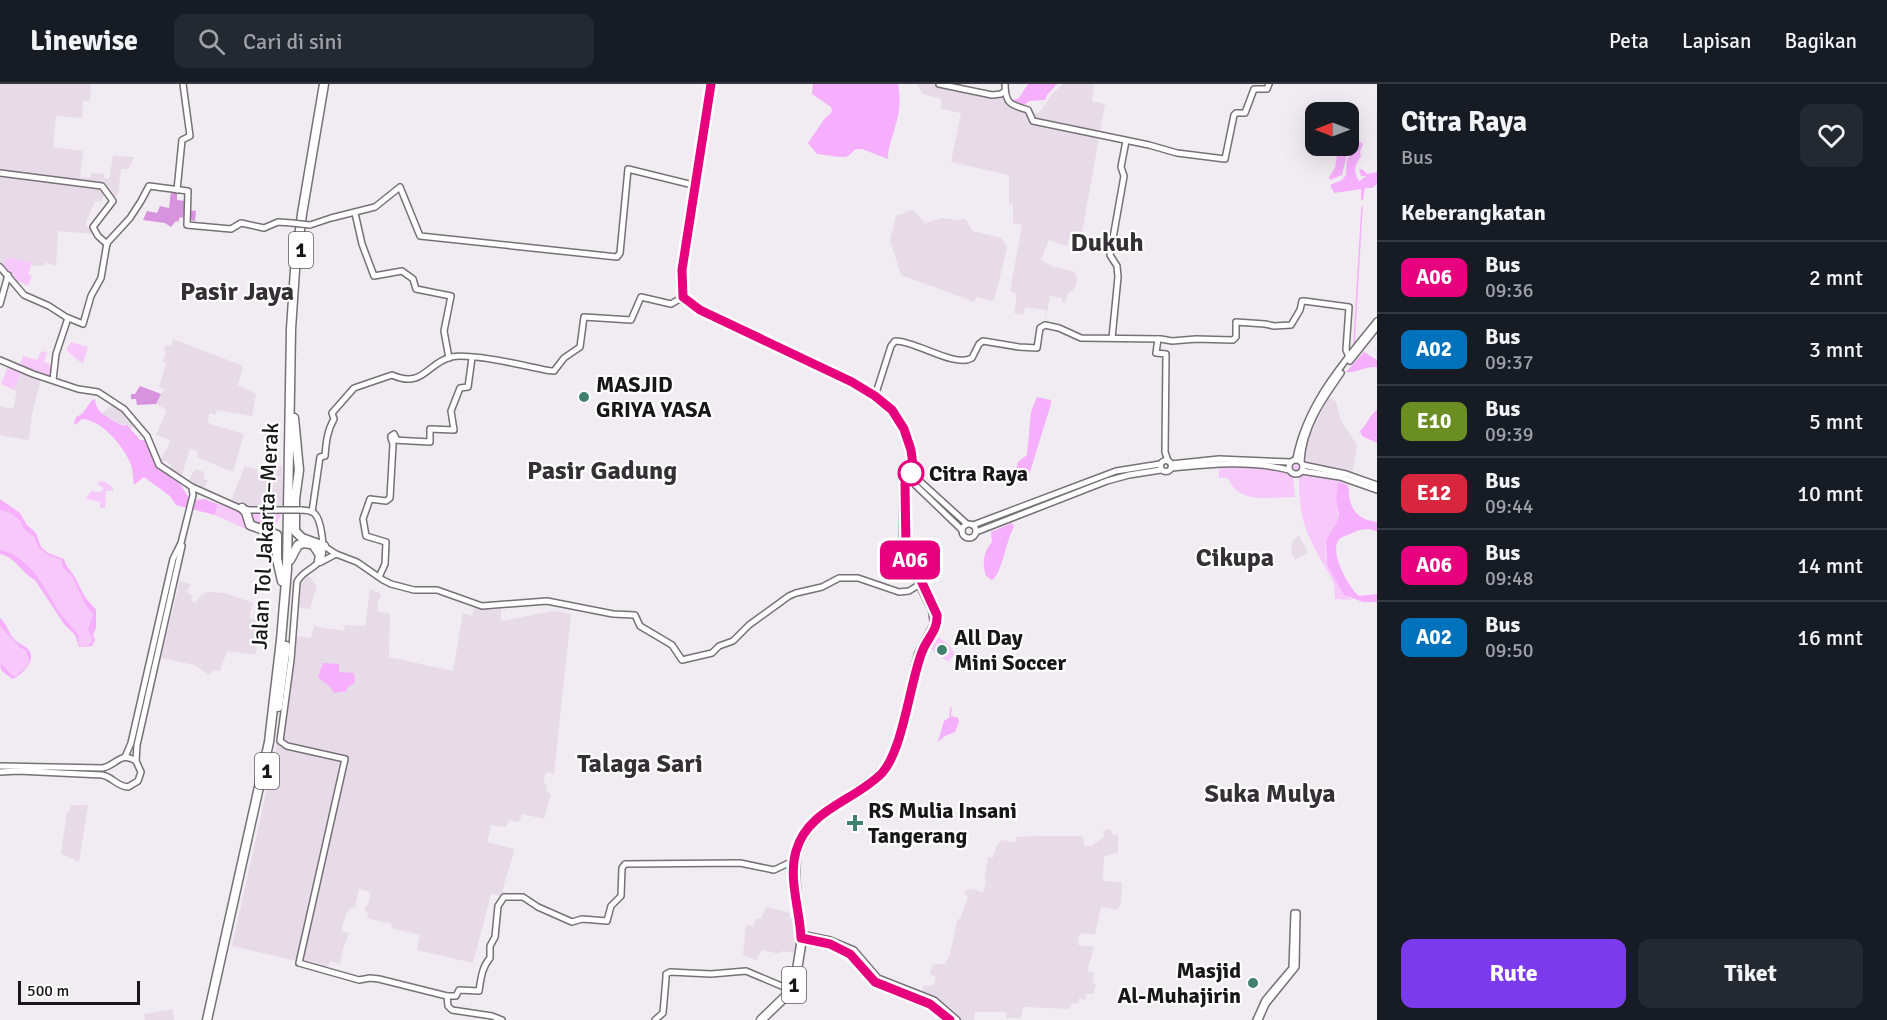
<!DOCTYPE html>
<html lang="id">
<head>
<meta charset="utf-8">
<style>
	:root { --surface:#171b24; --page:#242831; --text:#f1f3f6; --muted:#9ea1a6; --line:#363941; --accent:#7c3aed }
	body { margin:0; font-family:Signika,sans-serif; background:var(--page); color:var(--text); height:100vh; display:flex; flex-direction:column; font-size:22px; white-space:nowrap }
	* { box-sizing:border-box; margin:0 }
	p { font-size:20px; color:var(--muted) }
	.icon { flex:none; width:33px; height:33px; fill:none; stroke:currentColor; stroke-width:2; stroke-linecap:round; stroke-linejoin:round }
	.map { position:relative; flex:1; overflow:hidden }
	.side { display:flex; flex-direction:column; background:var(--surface); width:510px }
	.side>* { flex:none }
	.badge { padding:0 12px; border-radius:9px; font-size:21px; line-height:39px }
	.needle { width:39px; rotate:270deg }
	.buttons { position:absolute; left:1305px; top:18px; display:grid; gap:12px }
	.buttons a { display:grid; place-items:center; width:54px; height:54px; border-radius:12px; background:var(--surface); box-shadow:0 6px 24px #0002; font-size:30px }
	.scale { position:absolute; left:18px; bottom:15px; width:122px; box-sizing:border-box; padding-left:6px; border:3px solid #181618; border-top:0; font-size:16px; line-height:21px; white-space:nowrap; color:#181618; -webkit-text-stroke:4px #fff; paint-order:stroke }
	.map>.badge { position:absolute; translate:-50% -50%; box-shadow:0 0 0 3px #fff }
	h2 { padding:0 24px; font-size:22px; line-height:54px }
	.round { display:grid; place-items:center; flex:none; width:63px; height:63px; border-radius:12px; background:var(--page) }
	.overview { display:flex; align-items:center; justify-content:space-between; height:102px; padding:0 24px }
	h1 { font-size:28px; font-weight:800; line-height:45px }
	.button { display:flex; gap:12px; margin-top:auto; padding:12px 24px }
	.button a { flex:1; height:69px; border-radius:12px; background:var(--accent); color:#fff; font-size:24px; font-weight:800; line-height:69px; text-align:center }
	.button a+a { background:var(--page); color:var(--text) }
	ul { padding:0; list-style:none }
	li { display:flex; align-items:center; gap:18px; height:72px; padding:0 24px; border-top:2px solid var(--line) }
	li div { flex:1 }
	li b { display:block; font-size:22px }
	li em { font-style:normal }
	li .badge { min-width:66px; font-weight:700; text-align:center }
	header { display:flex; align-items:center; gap:36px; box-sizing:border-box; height:84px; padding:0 30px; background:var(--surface); border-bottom:2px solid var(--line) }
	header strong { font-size:28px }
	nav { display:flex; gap:33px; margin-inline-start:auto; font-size:21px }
	.search { width:420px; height:54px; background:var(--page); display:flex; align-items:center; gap:15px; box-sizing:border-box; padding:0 21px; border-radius:12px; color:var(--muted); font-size:22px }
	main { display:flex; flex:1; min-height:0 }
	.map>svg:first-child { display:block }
</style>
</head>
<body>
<header>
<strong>Linewise</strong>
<div class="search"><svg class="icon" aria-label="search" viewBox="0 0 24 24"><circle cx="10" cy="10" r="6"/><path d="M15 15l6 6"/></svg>Cari di sini</div>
<nav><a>Peta</a><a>Lapisan</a><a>Bagikan</a></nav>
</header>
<main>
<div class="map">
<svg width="1377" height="936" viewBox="0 0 1377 936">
	<rect width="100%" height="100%" fill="#f1ebf2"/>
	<g fill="#e6dbe7">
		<polygon points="0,0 91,0 90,17 83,17 82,34 56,32 53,63 83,67 80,93 91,94 91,89 104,90 104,94 109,95 113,72 134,73 129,85 121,85 118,110 111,118 105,109 101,118 95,117 85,140 95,150 58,147 56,182 46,178 44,182 31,181 32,178 8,173 2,181 0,179"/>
		<polygon points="917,0 933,0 990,11 1004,9 1007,18 1030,28 1039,29 1053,9 1063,0 1094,0 1092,17 1105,20 1082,149 1071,147 1067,162 1049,156 1041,176 1054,183 1073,187 1077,193 1076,201 1072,207 1068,209 1065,219 1062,218 1062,214 1050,212 1045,239 1046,226 1025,223 1023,231 1014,229 1017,210 1010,207 1022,141 1013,139 1013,121 1009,120 1009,91 951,78 961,29 941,25 941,15 923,10"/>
		<polygon points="912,126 926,139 942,134 956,136 966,135 972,147 1001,154 1007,164 994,217 976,213 975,218 901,191 890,156 896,132"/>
		<polygon points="173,255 243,282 238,301 256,310 252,332 217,326 215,331 210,329 207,339 244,350 233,388 197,373 198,368 190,365 180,396 169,388 171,381 165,377 161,381 158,378 168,363 170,356 156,351 167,326 156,320 164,305 159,303 166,279 163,278 166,268 164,267 166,261 171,263"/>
		<polygon points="22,288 41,295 32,330 29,355 26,356 0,351 0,322 13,325 17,307 14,306"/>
		<polygon points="1329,313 1336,318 1341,337 1357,361 1352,392 1303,380 1307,348 1311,349"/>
		<polygon points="113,321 124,327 136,341 131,345 101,330"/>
		<polygon points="273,381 282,382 283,424 250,423 230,419 245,382 257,385 257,389 269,393"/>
		<polygon points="195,385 204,388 204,395 208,396 202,408 187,400"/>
		<polygon points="1299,451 1308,469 1295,476 1291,467 1293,456"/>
		<polygon points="300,489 303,496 309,492 317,502 310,525 298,524 297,552 311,554 314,542 344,547 345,541 365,542 370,505 381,510 378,518 377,527 390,530 389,573 453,587 463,529 472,532 475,521 491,526 501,525 501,537 554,527 571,530 554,690 546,688 543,700 547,701 546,708 551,710 544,735 522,730 520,736 516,738 509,736 506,743 491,741 487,758 515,765 502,807 510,810 509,813 491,810 473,879 417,866 420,851 391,844 392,840 366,834 369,830 364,825 368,820 371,808 359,805 355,824 352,823 346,830 341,847 349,849 343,865 340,880 330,877 327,884 232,862 275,669 286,596 295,494"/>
		<polygon points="180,497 191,500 186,508 193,512 191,516 195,519 202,510 207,508 225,509 253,519 249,534 264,537 257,558 256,571 227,567 220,587 214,586 209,591 195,581 161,574"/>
		<polygon points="71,721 88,721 79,778 61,770 67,728 69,728"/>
		<polygon points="1110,745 1113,751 1118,751 1118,769 1104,772 1103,797 1122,798 1121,819 1118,826 1101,823 1095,851 1084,849 1079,851 1078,861 1094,863 1087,887 1094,889 1093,899 1096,900 1093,910 1087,910 1085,916 1079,914 1078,920 1072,919 1069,925 1023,923 1021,934 1006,934 1006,928 975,928 974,936 959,936 922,911 923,902 934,901 936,893 930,890 933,880 945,880 950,870 957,837 961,833 968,813 964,810 966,806 973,805 983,809 986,799 985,793 988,773 993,774 996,763 1001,756 1016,758 1016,753 1040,752 1083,752 1084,762 1091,762 1104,753 1103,746"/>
		<polygon points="766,823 790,829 789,834 799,836 796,869 781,867 780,870 762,866 756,876 743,871 746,841 753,842 756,835 761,834"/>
		<polygon points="173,925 174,936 145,936 144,930"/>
	</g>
	<g fill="#f7c9fb">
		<polygon points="8,173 32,178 28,190 32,192 28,202 12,194 2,181"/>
		<path d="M 71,258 L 88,263 L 83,279 C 75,276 72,270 66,266 Z"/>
		<polygon points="44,267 47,269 44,278 53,282 48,296 22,288 14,306 1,300 9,280 19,283 23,272 37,276 41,268"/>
		<path d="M 1296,375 L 1301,377 L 1303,386 L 1340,394 C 1335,407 1339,418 1338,431 C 1338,441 1331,447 1327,456 C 1325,461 1325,473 1327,479 C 1328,483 1332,487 1334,491 C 1340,501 1341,511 1353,516 L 1335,515 L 1334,500 L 1331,493 C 1308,454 1298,438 1299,390 L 1293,390 L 1295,413 C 1270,413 1239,421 1228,394 L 1219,394 L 1219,379 L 1289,386 L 1290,378 Z"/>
		<polygon points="99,397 105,398 113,404 113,407 106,407 105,424 100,424 100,418 86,415 91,407 99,408 103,406 103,403 98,401"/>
		<path d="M 220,415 L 240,422 L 283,424 C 278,445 272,444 252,440 L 248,446 L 215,431 Z"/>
		<polygon points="0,426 10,429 20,437 25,445 34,453 41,467 61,476 63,484 72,492 85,521 93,530 90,539 93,557 86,563 79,561 75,548 65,538 32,486 19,474 0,465"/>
		<polygon points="0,542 19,563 26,567 29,576 27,582 16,592 12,591 0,578"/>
		<polygon points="934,550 949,561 955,570 948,578 927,562"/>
	</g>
	<g fill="#d893de">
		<polygon points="171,107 177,107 177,116 187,117 187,126 196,127 195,137 180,133 178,138 176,137 171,143 165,139 143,136 147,127 157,129 160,122 169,124"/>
		<polygon points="140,302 161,310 156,320 137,321 136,315 131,315 131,310 135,310"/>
	</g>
	<g fill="#f6affc">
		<path d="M 813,0 L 898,0 C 901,15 900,28 895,43 C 892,55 888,62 888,75 L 862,65 L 856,65 C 853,67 851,70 848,72 C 844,75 823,70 817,70 L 808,59 L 825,34 L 832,28 L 831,23 L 812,10 Z"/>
		<polygon points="1028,0 1057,0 1047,11 1045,16 1029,17 1023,22 1013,19 1011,17 1019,14"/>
		<path d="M 1354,56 L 1358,56 L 1363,60 L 1360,68 L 1361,72 C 1355,82 1353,85 1358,96 L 1360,97 L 1366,92 L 1361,92 L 1359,85 L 1363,86 L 1367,90 L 1377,88 L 1377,100 L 1372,104 L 1365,104 L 1363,116 L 1361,116 L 1361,105 L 1334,109 L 1330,101 L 1342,96 L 1346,91 L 1347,75 L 1351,70 Z"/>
		<polygon points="1342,64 1347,70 1342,91 1330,96 1329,93 1335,84 1338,66"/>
		<path d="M 1364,268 L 1377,276 L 1377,283 C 1365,282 1357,289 1346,288 Z"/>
		<polygon points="1037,313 1051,316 1051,320 1029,391 1022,392 1015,389 1018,378 1027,371 1031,328"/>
		<path d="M 95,315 C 96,331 111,334 123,342 L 127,341 L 140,356 L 145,356 L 155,380 L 181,401 L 188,413 L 195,416 L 204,415 L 218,420 L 215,431 L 176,421 L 170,412 L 144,393 L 134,401 C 133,394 133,385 130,378 C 122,361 102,336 82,335 L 75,341 L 74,339 L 76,333 L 82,330 L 92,316 Z"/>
		<path d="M 1377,326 L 1377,359 L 1362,352 L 1360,347 C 1368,340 1369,331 1377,326 Z"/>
		<path d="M 1338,398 C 1340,398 1346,400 1347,401 C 1349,403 1349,408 1349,411 C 1351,428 1360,436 1377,438 L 1377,447 C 1366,444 1360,445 1350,450 C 1345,452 1340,453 1338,457 C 1330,470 1349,504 1359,512 L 1377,510 L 1377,518 L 1363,518 L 1344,511 L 1327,480 L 1326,457 L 1337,438 L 1339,430 L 1336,414 Z"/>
		<path d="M 0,415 L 20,429 L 27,441 L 36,449 L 41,463 L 48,469 L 64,475 C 66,483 70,485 74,492 C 83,507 81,511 96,525 L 96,544 L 93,551 L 95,556 L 92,562 L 79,563 L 75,551 L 64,540 L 35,496 C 21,489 16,473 0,470 L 0,465 C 35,477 42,502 60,529 C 64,535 76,546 78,551 C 79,554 78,558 79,561 L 86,563 L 93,557 L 88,545 L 93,530 L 85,521 L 72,492 L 63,484 L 61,476 L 48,471 L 39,465 L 34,453 L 24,445 L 20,437 L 10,429 L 0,426 Z"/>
		<path d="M 1012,439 L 1014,443 C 1005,458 1003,488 992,496 L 986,492 C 982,480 983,468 992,458 L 991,448 Z"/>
		<path d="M 0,534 C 7,540 8,547 13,554 C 18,560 24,561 28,565 C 38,576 21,592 12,595 L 1,586 L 0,578 L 12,591 L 16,592 L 27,582 L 29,576 L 26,567 L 19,563 L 0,542 Z"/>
		<polygon points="323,579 339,580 339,588 354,589 355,598 347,604 347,607 334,609 330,603 318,593"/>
		<polygon points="952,632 958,634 959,638 955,648 945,652 938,658 944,637"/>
	</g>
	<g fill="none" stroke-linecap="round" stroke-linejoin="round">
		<g stroke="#f6affc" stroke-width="1.5">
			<polyline points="1354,260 1362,123"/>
			<polyline points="950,633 951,624"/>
		</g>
		<g stroke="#767176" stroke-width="8">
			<g id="secondary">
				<polyline points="939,0 992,11 1001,10 1005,7"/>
				<path d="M 1005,0 C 1005,20 1011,21 1028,26 L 1033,37 L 1149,61 L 1177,69 L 1225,75 L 1234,31 L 1236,29 L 1245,29 L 1254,5 L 1267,5 L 1269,0"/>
				<polyline points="0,89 102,102 113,117 93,143 98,152 107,160"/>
				<polyline points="177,106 182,56 190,52 183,0"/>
				<polyline points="355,129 362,160 374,192 402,187 413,195 416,205 451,212 444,247 449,274"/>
				<polyline points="310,141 331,134 375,123 400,103 420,152 617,173 620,169 628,85 697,102"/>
				<polyline points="0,183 24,211 49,222 66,233 83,240 91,212 101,194 107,159 130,134 141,117 149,102 188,107 187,141 231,145 241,139 264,144 278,138 292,139"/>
				<polyline points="0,220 8,191"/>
				<polyline points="1112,254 1118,193 1117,182 1110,171 1124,92 1121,83 1126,57"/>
				<polyline points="1158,255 1156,269 1166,270 1165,368 1168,377"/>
				<polyline points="0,276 33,290 78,305 98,308 124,325 147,352 159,381 192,403 239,424 249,426 277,426"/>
				<polyline points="1350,277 1377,243"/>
				<polyline points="53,296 56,270 68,234"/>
				<path d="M 875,312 L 891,262 L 895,257 C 917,257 954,284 972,274 L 979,260 L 983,257 L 1019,263 L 1037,264 L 1040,244 L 1045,241 L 1059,244 L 1081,254 L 1161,255 L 1172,257 L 1196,255 L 1233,256 L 1236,253 L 1236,238 L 1265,240 L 1274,242 L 1291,241 L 1300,226 L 1302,217 L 1304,217 L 1349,223 L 1346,266 L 1349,273"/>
				<polygon points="394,350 396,354 392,355 391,352"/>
				<polyline points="393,356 430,358 430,345 454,346 451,327 460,304 468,303 472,274"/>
				<path d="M 1296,375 C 1306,321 1343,279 1377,237"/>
				<circle cx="1296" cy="383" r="7"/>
				<circle cx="1166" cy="382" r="5.5"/>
				<path d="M 1301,377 C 1303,343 1322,316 1341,289"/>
				<polyline points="1171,380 1219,375 1290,378"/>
				<polyline points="1303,381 1346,390 1377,401"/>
				<path d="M 1171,384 C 1211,380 1250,376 1289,386"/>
				<polyline points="1302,387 1340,393 1377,406"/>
				<polyline points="911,389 967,440"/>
				<polyline points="908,394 962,446"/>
				<path d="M 300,426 C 305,426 310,426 314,429 C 322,436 325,466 321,475 C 315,485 302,487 297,498 L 291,576 L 280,657 L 287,662 L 345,675 L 299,879 L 359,896 L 370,894 L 379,895 L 447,912 L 448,922 L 452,926 L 492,932 L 502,936"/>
				<path d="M 312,428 L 320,373 L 325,372 C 326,359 327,347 334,335 L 332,329 L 354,304 L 392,291 C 423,305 427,279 451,273 C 469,269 513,279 531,283 C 539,284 546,287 554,287 L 564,274 L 580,263 L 584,233 L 631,236 L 641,213 L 671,220 L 683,213"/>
				<circle cx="969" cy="447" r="7"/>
				<polyline points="973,441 1116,387 1160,380"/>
				<polyline points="976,448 1107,397 1129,391 1161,386"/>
				<polyline points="324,462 336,470 357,478 383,496 391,500 414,506 437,506 482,522 547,517 613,530 635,531 640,542 672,561 682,576 712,569 719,562 733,557 749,541 789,512 796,509 822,503 839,494 858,494 899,508 909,507 920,500"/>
				<polyline points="321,478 336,470"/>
				<polyline points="379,493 385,480 386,458 366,452 363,435 370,415 386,417 390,414 393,360 391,354"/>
				<polyline points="125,673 131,659 173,475 181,459 193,411 192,403"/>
				<polyline points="136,677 137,661 182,462"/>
				<path d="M 0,682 L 103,684 C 116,681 121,667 136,677 L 141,688 L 138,697 L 128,703 C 116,702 113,693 102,691 L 18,687 L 0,688"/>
				<polyline points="801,850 830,856 854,866 878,894 934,916 957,936"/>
				<polyline points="801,854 829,860 850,870 875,898 930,920 950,936"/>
				<path d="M 447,912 L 456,912 L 459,906 L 479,907 C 481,894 482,883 490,874 L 490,862 L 495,853 L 498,822 L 504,813 L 523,813 L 538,823 L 572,838 L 582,835 L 607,837 L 611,822 L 621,812 L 622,784 L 625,780 L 740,779 L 774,786 L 795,776"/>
				<polyline points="655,936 663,929 666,894 666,890 670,888 711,890 746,887 791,906"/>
				<polyline points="1256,936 1265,916 1292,884 1294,829 1297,829 1296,883 1266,920 1259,936"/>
			</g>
		</g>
		<g stroke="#767176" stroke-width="11">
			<g id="highway">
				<polyline points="711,0 682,191 683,213 700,226 852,298 875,312 892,326 904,345 911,366 913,381 904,403 904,467 933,526 935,540 919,570 899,653 888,681 875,694 813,738 799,761 796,771 795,793 801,861 796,892 790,908 761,936"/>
				<polyline points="294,334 299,386 295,415 295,447 302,454 324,462"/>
				<polyline points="242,424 246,428 250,441 277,451 277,475 282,497"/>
				<polyline points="314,462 320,471 319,477"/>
				<polyline points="290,476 298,461 304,459 310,460"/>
				<polyline points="278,623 286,562"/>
				<polyline points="207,936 269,658 281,556 287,485 291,245 295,186 302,130 324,0"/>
			</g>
		</g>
		<use href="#secondary" stroke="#fff" stroke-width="5"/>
		<use href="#highway" stroke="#fff" stroke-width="8"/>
		<g stroke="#767176" stroke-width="8" stroke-linecap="butt">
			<g id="secondary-bridge">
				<polyline points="292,139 310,141"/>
				<polyline points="277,426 300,426"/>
			</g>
		</g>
		<use href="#secondary-bridge" stroke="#fff" stroke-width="5"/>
	</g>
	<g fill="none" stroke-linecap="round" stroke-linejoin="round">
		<g stroke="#fff" stroke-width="14">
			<path id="line" d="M 711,0 L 682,186 L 683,213 L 700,226 L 852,298 L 875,312 L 892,326 L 904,345 L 911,366 L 913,381 L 905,400 L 906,464 L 937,531 C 938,547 927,554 922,568 C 910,598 903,666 882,689 C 855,717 808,725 796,767 C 788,795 800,826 801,854 L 830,860 L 850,870 L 875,898 L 930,920 L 950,936"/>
		</g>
		<use href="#line" stroke="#e6007e" stroke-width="9"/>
	</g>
	<g fill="#40806f" stroke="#fff" stroke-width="2">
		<circle cx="584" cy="313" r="6"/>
		<circle cx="942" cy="566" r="6"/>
		<path d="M852 730h6v6h6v6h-6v6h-6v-6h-6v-6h6z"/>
		<circle cx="1253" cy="899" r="6"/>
	</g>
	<circle fill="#fff" stroke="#e6007e" stroke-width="3" cx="911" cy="389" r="12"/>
	<g text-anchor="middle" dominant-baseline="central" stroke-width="4.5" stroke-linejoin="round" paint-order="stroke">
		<g fill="#fff" stroke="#5d5c5d" stroke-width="1.5">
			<rect x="289" y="148" width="24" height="36" rx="4.5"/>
			<rect x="255" y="669" width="24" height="36" rx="4.5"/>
			<rect x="782" y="883" width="24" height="36" rx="4.5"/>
		</g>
		<g font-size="21" font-weight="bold" fill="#181618">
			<text x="301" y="166">1</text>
			<text x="267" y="687">1</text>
			<text x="794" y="901">1</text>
		</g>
		<g font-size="22" font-weight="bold" fill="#181618" stroke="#fff" text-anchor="start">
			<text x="596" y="300">MASJID<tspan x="596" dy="25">GRIYA YASA</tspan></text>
			<text x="954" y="553">All Day<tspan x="954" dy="25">Mini Soccer</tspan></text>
			<text x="868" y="726">RS Mulia Insani<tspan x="868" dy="25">Tangerang</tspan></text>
			<text x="1241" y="886" text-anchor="end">Masjid<tspan x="1241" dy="25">Al-Muhajirin</tspan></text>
		</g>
		<g font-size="22" font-weight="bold" fill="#181618" stroke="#fff" text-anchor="start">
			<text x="929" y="389">Citra Raya</text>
		</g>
		<g font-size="22" fill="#181618" stroke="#fff">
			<text transform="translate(265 452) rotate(-87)">Jalan Tol Jakarta–Merak</text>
		</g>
		<g font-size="26" font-weight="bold" fill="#343034" stroke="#fff">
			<text x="1107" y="159">Dukuh</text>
			<text x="237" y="208">Pasir Jaya</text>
			<text x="602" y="387">Pasir Gadung</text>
			<text x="1235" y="474">Cikupa</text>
			<text x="640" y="680">Talaga Sari</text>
			<text x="1270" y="710">Suka Mulya</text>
		</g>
	</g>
</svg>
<div class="buttons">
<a><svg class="needle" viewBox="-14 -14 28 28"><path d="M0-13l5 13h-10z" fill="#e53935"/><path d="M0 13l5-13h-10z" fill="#9ea1a6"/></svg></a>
</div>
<div class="scale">500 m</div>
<b class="badge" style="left:910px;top:476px;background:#e6007e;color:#fff">A06</b>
</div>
<section class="side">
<div class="overview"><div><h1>Citra Raya</h1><p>Bus</p></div><a class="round"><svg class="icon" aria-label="heart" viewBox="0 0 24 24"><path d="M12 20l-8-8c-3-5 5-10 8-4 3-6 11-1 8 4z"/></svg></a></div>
<h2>Keberangkatan</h2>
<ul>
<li><span class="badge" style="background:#e6007e;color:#fff">A06</span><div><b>Bus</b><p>09:36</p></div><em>2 mnt</em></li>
<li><span class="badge" style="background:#0072bc;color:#fff">A02</span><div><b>Bus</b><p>09:37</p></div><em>3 mnt</em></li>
<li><span class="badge" style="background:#6b8e23;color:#fff">E10</span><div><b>Bus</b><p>09:39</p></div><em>5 mnt</em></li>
<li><span class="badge" style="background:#d7263d;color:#fff">E12</span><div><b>Bus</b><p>09:44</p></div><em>10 mnt</em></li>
<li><span class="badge" style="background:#e6007e;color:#fff">A06</span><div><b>Bus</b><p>09:48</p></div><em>14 mnt</em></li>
<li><span class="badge" style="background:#0072bc;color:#fff">A02</span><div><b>Bus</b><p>09:50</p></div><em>16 mnt</em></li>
</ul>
<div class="button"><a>Rute</a><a>Tiket</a></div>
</section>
</main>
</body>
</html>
